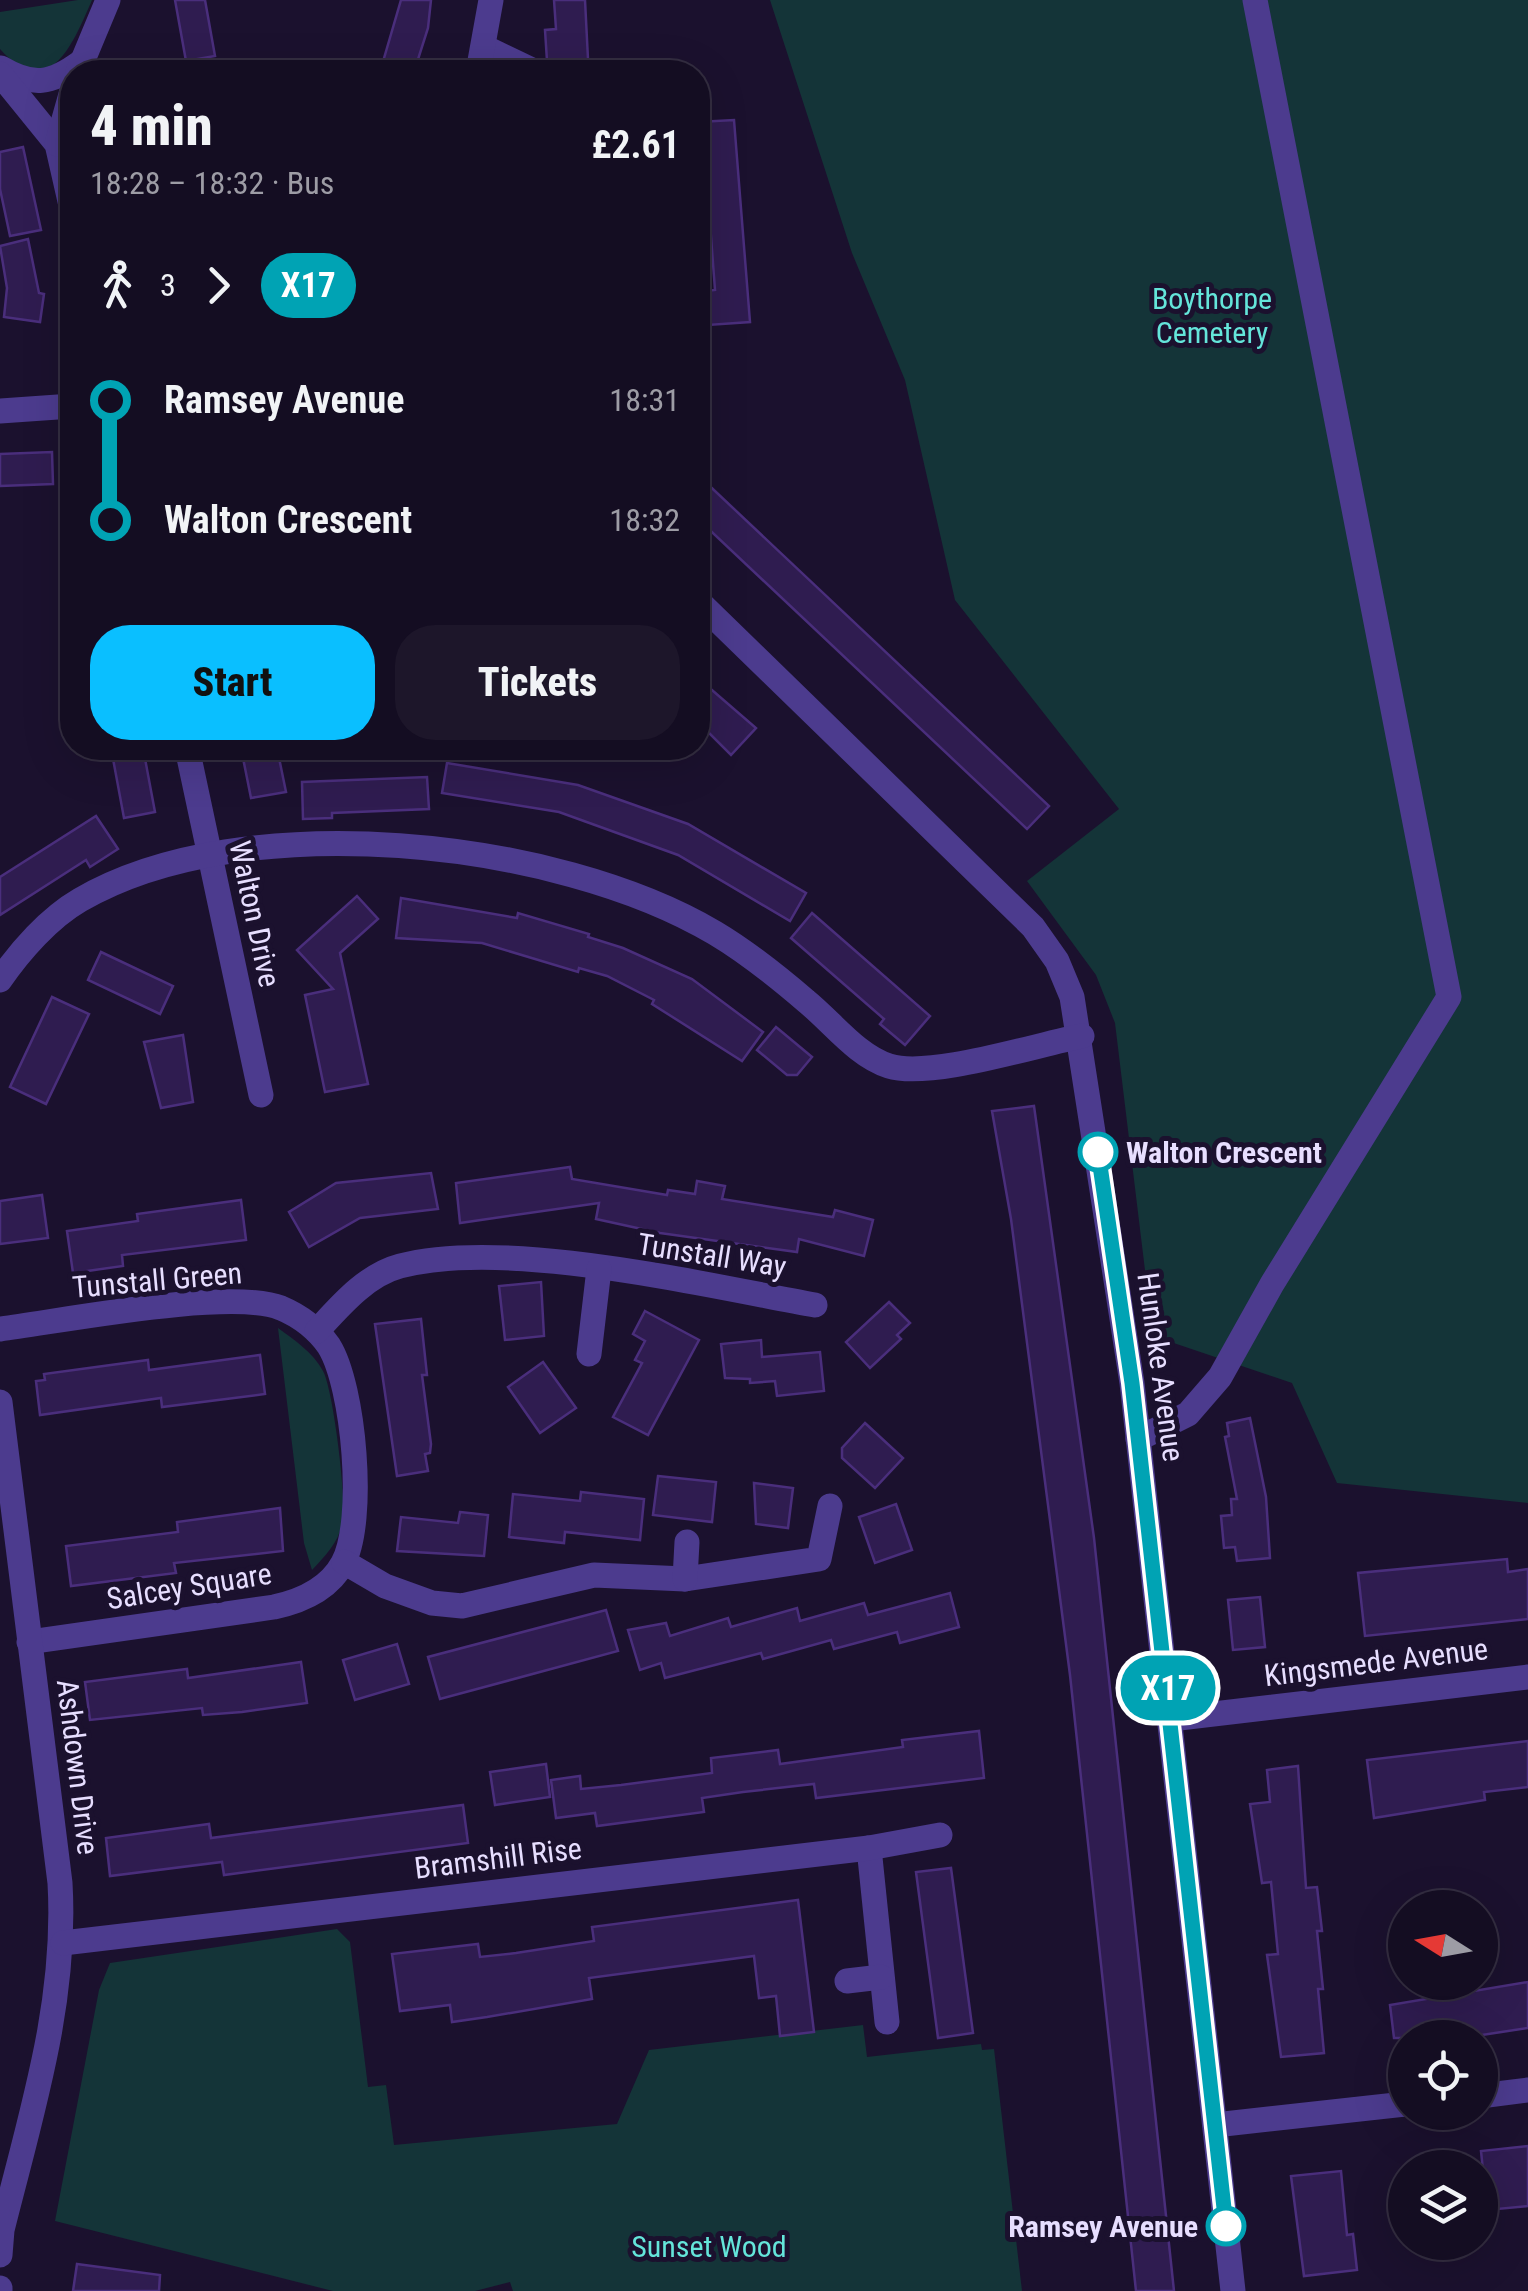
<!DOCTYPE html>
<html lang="en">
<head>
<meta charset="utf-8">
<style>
	:root { --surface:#140d22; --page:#1d162a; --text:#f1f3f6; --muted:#9d9ca5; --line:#332d40; --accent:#0abfff }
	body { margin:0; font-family:"Roboto Condensed",sans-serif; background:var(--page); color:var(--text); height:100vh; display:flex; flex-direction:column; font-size:38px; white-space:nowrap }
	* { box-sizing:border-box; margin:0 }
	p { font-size:32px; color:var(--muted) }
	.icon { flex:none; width:55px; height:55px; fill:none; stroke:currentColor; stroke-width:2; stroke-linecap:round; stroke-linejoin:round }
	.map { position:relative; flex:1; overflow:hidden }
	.sheet { position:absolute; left:60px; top:60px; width:650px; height:700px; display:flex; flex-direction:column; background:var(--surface); border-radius:40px; box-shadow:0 10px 40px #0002,0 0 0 2px var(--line) }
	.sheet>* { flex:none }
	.badge { padding:0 20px; border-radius:32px; font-size:35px; line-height:65px }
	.needle { width:65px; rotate:281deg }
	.fabs { position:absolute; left:1388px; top:1890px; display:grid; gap:20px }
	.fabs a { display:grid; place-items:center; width:110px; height:110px; border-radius:50%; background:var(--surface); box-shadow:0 10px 40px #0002,0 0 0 2px var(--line); font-size:50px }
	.map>.badge { position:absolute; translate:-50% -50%; box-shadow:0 0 0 5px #fff }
	.legs { display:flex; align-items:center; gap:15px; height:110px; padding:0 30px; font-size:32px }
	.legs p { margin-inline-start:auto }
	.head { display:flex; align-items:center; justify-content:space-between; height:170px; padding:0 30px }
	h1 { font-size:55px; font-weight:800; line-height:75px }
	.primary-button { display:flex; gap:20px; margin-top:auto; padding:20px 30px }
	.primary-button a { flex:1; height:115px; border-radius:40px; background:var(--accent); color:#111; font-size:40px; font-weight:800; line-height:115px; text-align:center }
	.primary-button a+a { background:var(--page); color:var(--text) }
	ul { padding:0 30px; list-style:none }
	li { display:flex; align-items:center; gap:35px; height:120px; font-size:38px }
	li i { display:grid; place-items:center; width:15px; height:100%; margin:0 12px; background:currentColor }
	li i::after { content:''; width:25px; height:25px; margin:-12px; border:8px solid; border-radius:50%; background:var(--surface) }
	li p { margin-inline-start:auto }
	li:first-child i { background:linear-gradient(#0000 50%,currentColor 0) }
	li:last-child i { background:linear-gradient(currentColor 50%,#0000 0) }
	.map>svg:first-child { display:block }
</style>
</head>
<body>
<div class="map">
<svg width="1528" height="2291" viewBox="0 0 1528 2291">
	<rect width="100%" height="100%" fill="#1b112e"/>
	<g fill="#143438">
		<path d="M 78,0 L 92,0 C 74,41 50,105 0,49 L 0,12 Z"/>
		<polygon points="770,0 1528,0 1528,1503 1337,1483 1292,1383 1153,1336 1115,1023 1096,975 1027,881 1119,809 955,600 905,380 852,253"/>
		<path d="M 278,1328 C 294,1340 313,1352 323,1371 C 333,1389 346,1494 343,1518 C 341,1540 326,1555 312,1570 L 304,1543 Z"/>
		<polygon points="337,1929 350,1942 368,2087 386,2085 394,2145 617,2124 649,2050 863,2025 867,2057 981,2044 982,2050 994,2049 1022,2291 513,2291 510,2282 475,2291 333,2291 55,2221 99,1990 110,1963"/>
	</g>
	<g fill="#2f1c50" stroke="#4a2e7c" stroke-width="2.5">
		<polygon points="175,0 205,0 215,56 186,61"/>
		<polygon points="401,0 431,0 428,28 414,72 380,72"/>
		<polygon points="554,0 585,0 588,59 547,61 545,30 556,29"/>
		<polygon points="734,120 750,322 708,325 705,291 715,290 705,157 698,158 698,122"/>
		<polygon points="23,147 41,230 10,236 0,189 0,152"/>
		<polygon points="28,239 39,293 44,294 40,322 4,317 7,288 0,246"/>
		<polygon points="52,452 53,484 0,486 0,454"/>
		<polygon points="698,475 1049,806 1027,829 698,519"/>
		<polygon points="698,678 756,728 731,755 698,722"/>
		<polygon points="111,748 143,748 155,812 124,818"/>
		<polygon points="241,748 277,748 286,792 251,798"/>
		<polygon points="447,763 578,785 688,824 806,893 790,921 678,855 559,812 442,793"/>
		<polygon points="427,777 429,809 332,813 332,818 303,819 302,782"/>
		<polygon points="96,816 118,849 90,867 86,860 0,915 0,877"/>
		<polygon points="357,896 378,919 340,953 368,1084 325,1092 305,995 333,989 297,950"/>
		<polygon points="401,898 517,918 518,913 589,934 588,937 623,948 692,979 763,1032 742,1061 652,1004 654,1000 607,976 579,968 578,972 482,943 396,938"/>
		<polygon points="812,913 930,1016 905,1045 880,1024 884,1019 791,938"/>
		<polygon points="101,952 173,986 160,1014 88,980"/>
		<polygon points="52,997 89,1014 46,1104 10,1087"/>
		<polygon points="776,1027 812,1057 797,1075 787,1075 757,1050"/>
		<polygon points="183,1035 193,1102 161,1108 144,1042"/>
		<polygon points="1034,1106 1094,1538 1174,2291 1136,2291 1070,1675 1011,1219 992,1111"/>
		<polygon points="570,1167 572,1179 667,1195 668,1190 695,1194 697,1181 725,1186 722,1199 833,1217 835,1210 873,1220 864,1256 799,1239 797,1252 660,1233 596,1219 599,1203 460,1223 456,1183"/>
		<polygon points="431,1173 438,1209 360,1218 309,1247 289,1212 336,1183"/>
		<polygon points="42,1195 48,1238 0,1244 0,1201"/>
		<polygon points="241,1200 246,1240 122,1255 123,1266 73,1273 67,1231 138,1221 137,1214"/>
		<polygon points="541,1282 544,1336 505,1340 499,1286"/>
		<polygon points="889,1302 910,1323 897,1335 901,1339 870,1368 846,1342"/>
		<polygon points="645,1311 699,1340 648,1435 613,1417 642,1363 635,1360 645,1341 633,1334"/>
		<polygon points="421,1319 427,1375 422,1375 431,1444 430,1453 425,1454 428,1471 397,1476 375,1324"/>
		<polygon points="761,1340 762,1357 820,1352 824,1391 777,1396 775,1381 750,1383 750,1379 725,1378 721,1344"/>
		<polygon points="260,1355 265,1394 162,1407 161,1398 40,1415 36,1381 45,1380 44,1374 148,1360 149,1370"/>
		<polygon points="543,1362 576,1408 540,1433 508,1387"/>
		<polygon points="1250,1418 1266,1497 1270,1558 1237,1561 1235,1547 1224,1548 1221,1516 1232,1515 1231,1499 1237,1499 1225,1437 1229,1436 1227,1423"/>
		<polygon points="865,1423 903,1458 875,1488 842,1458 842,1448"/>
		<polygon points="658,1476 716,1482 712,1522 653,1515"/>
		<polygon points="754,1483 793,1488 788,1528 756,1524"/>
		<polygon points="581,1492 644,1499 640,1540 565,1532 564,1543 509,1537 513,1494 580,1501"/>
		<polygon points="896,1504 912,1550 875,1563 859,1517"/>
		<polygon points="280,1508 283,1551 174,1563 176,1573 71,1586 66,1546 178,1532 177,1522"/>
		<polygon points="460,1512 488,1515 484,1556 397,1551 401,1517 458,1523"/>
		<polygon points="1507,1559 1508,1572 1528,1569 1528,1619 1365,1636 1358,1573"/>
		<polygon points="950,1593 959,1627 900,1643 897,1632 834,1649 831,1640 763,1659 761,1653 665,1678 661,1663 640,1670 628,1630 666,1623 670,1636 728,1618 731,1627 797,1608 800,1621 864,1603 868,1615"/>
		<polygon points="1260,1597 1265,1647 1233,1650 1228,1600"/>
		<polygon points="606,1610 618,1651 440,1699 428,1657"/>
		<polygon points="397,1644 409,1684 355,1700 343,1660"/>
		<polygon points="301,1662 307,1703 242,1712 203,1715 202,1708 90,1720 85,1682 187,1669 188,1678"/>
		<polygon points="979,1731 984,1778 816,1798 814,1784 743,1792 702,1798 704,1812 597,1826 595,1813 556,1818 551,1780 580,1776 581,1789 621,1785 712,1773 711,1758 778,1750 780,1764 903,1747 902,1740"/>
		<polygon points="1528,1741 1528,1787 1484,1792 1485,1800 1374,1818 1367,1760"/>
		<polygon points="546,1764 550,1797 495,1805 490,1772"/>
		<polygon points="1298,1766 1306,1888 1317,1887 1322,1931 1317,1931 1323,1989 1318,1989 1324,2053 1281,2057 1267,1955 1278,1954 1271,1882 1262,1883 1250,1804 1270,1802 1267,1770"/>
		<polygon points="463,1805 468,1843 224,1875 222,1862 110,1876 106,1838 209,1824 211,1838"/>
		<polygon points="951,1868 973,2033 938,2038 916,1872"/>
		<polygon points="798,1900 814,2032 780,2036 776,1996 759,1998 754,1956 589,1978 592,1999 487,2017 452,2022 450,2005 400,2011 392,1954 478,1944 480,1957 516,1953 594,1941 592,1927"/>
		<polygon points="1528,1982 1528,2028 1462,2038 1394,2038 1390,2005"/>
		<polygon points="1528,2146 1528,2206 1487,2210 1481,2151"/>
		<polygon points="1341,2171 1347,2235 1353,2234 1357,2270 1304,2276 1291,2176"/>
		<polygon points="77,2264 160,2275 159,2291 73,2291"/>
	</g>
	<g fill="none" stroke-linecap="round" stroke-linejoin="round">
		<g stroke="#4c3b8e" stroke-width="25">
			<polyline points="486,48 536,72"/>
			<path d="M 1,68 C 33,87 51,84 81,62"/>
			<polyline points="78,72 108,0"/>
			<polyline points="478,72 491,0"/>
			<polyline points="0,74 57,144 72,210"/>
			<polyline points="57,144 72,91"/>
			<polyline points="0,411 72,406"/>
			<polyline points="698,601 1033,927 1057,961 1072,997 1132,1383 1233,2291"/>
			<polyline points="187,748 261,1095"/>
			<path d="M 0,980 C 20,951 49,918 80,900 C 243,805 557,839 715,933 C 747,952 778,977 806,1001 C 832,1022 857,1056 889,1066 C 930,1079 1035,1045 1082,1036"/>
			<path d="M 0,1329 C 62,1321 230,1288 281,1308 C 300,1316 317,1329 329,1346 C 354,1386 366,1521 343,1563 C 329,1589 302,1601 274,1607 L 29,1642"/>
			<path d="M 317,1331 C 340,1306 366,1275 400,1266 C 507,1238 704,1285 815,1305"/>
			<polyline points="589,1354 599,1269"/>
			<path d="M 0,1402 L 60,1883 C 67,2003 31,2114 2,2230 L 0,2255"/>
			<polyline points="1138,1439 1188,1414 1220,1377 1272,1284 1449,997 1255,0"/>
			<polyline points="344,1562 385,1586 432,1603 462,1606 594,1575 685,1579 819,1559 830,1506"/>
			<polyline points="685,1579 687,1542"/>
			<polyline points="1171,1719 1528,1677"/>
			<polyline points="869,1848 887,2022"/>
			<polyline points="63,1943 869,1848 940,1835"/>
			<polyline points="847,1981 881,1977"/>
			<polyline points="1480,2096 1528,2090"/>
			<polyline points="1215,2125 1405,2104"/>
			<polyline points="0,2288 0,2291"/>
		</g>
	</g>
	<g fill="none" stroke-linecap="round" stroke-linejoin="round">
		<g stroke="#fff" stroke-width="22">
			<polyline id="line-1" points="1098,1152 1132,1383 1226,2226"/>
		</g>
		<use href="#line-1" stroke="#00a3b4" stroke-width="15"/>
	</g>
	<g fill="#fff" stroke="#00a3b4" stroke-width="5">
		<circle cx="1098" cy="1152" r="18"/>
		<circle cx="1226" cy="2226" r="18"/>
	</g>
	<g text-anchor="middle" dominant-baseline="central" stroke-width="10" stroke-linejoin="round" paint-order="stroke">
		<g font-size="30" fill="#64e5da" stroke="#1b112e">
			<text x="1212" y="298">Boythorpe<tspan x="1212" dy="34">Cemetery</tspan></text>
			<text x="709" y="2246">Sunset Wood</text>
		</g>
		<g font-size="30" fill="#e7deff" stroke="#1b112e">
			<text transform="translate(255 914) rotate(78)">Walton Drive</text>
			<text transform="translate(712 1255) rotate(9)">Tunstall Way</text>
			<text transform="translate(157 1280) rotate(-5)">Tunstall Green</text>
			<text transform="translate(1161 1367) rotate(82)">Hunloke Avenue</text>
			<text transform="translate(189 1586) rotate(-9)">Salcey Square</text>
			<text transform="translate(1376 1662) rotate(-7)">Kingsmede Avenue</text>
			<text transform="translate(78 1767) rotate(83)">Ashdown Drive</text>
			<text transform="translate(498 1858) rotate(-7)">Bramshill Rise</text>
		</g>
		<g font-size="30" font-weight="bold" fill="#e7deff" stroke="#1b112e" text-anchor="start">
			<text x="1126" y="1152">Walton Crescent</text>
			<text x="1198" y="2226" text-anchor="end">Ramsey Avenue</text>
		</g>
	</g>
</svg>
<div class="fabs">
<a><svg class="needle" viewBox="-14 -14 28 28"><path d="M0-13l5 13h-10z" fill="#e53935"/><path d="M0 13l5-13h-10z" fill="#9d9ca5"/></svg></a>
<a><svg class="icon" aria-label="locate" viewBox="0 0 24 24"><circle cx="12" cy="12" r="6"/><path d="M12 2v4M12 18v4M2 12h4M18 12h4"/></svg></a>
<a><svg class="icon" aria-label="layers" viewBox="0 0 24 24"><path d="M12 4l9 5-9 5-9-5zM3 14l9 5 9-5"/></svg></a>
</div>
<b class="badge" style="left:1168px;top:1688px;background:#00a3b4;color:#fff">X17</b>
<section class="sheet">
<div class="head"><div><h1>4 min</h1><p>18:28 – 18:32 · Bus</p></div><b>£2.61</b></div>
<div class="legs"><svg class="icon" aria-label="walk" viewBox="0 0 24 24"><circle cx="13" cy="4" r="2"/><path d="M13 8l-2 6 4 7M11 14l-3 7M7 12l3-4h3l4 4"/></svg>3<svg class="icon" aria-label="forward" viewBox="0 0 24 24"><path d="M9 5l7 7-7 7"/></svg><b class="badge" style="background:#00a3b4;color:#fff">X17</b></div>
<ul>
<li><i style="color:#00a3b4"></i><b>Ramsey Avenue</b><p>18:31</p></li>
<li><i style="color:#00a3b4"></i><b>Walton Crescent</b><p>18:32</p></li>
</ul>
<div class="primary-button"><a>Start</a><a>Tickets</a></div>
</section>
</div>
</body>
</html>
